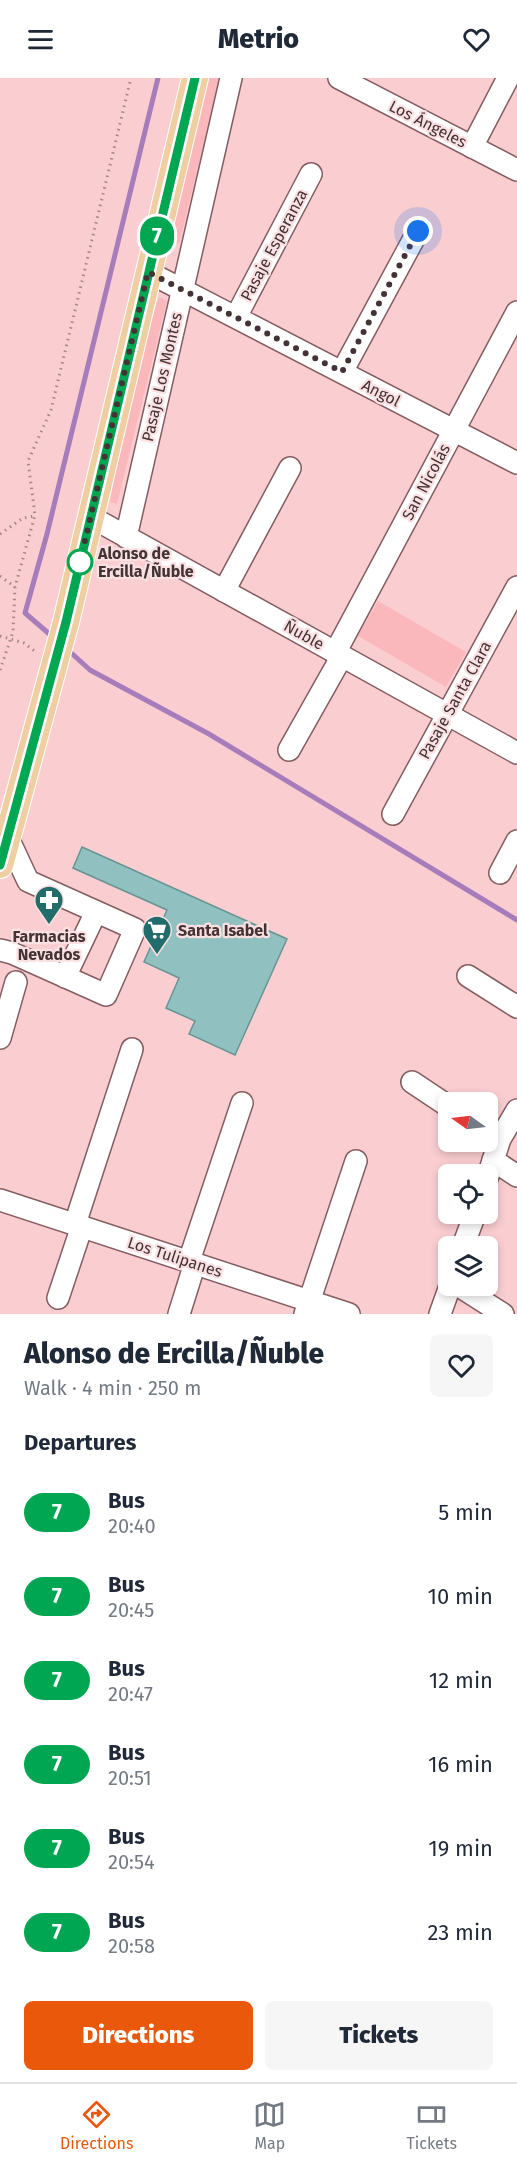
<!DOCTYPE html>
<html lang="en">
<head>
<meta charset="utf-8">
<style>
	:root { --surface:#fff; --page:#f6f6f7; --text:#1f2937; --muted:#747a83; --line:#e0e1e3; --accent:#ea580c }
	body { margin:0; font-family:"Fira Sans",sans-serif; background:var(--page); color:var(--text); height:100vh; display:flex; flex-direction:column; font-size:22px; white-space:nowrap }
	* { box-sizing:border-box; margin:0 }
	p { font-size:20px; color:var(--muted) }
	.icon { flex:none; width:33px; height:33px; fill:none; stroke:currentColor; stroke-width:2; stroke-linecap:round; stroke-linejoin:round }
	.map { position:relative; height:1236px; overflow:hidden }
	.panel { display:flex; flex-direction:column; background:var(--surface); flex:1 }
	.panel>* { flex:none }
	.badge { padding:0 12px; border-radius:20px; font-size:21px; line-height:39px }
	.needle { width:39px; rotate:284deg }
	.tools { position:absolute; left:438px; top:1014px; display:grid; gap:12px }
	.tools a { display:grid; place-items:center; width:60px; height:60px; border-radius:9px; background:var(--surface); box-shadow:0 3px 9px #0003; font-size:30px }
	.you { position:absolute; width:30px; height:30px; margin:-15px; border:4px solid #fff; border-radius:50%; background:#1a73e8; box-shadow:0 0 0 9px #1a73e833 }
	.map>.badge { position:absolute; translate:-50% -50%; box-shadow:0 0 0 3px #fff }
	h2 { padding:0 24px; font-size:22px; line-height:54px }
	.round { display:grid; place-items:center; flex:none; width:63px; height:63px; border-radius:9px; background:var(--page) }
	.head { display:flex; align-items:center; justify-content:space-between; height:102px; padding:0 24px }
	h1 { font-size:28px; font-weight:800; line-height:45px }
	.primary-button { display:flex; gap:12px; margin-top:auto; padding:12px 24px }
	.primary-button a { flex:1; height:69px; border-radius:9px; background:var(--accent); color:#fff; font-size:24px; font-weight:800; line-height:69px; text-align:center }
	.primary-button a+a { background:var(--page); color:var(--text) }
	ul { padding:0; list-style:none }
	li { display:flex; align-items:center; gap:18px; height:84px; padding:0 24px }
	li div { flex:1 }
	li b { display:block; font-size:22px }
	li em { font-style:normal }
	li .badge { min-width:66px; font-weight:700; text-align:center }
	header { display:flex; justify-content:space-between; align-items:center; height:78px; padding:0 24px; background:var(--surface); font-size:27px; font-weight:800 }
	.tab-bar { display:flex; justify-content:space-around; align-items:center; height:84px; border-top:2px solid var(--line); background:var(--surface); font-size:16px; color:var(--muted) }
	.tab-bar a { display:grid; justify-items:center; gap:3px }
	.tab-bar .selected { color:var(--accent) }
	.map>svg:first-child { display:block }
</style>
</head>
<body>
<header><svg class="icon" aria-label="menu" viewBox="0 0 24 24"><path d="M4 6h16M4 12h16M4 18h16"/></svg>Metrio<svg class="icon" aria-label="heart" viewBox="0 0 24 24"><path d="M12 20l-8-8c-3-5 5-10 8-4 3-6 11-1 8 4z"/></svg></header>
<div class="map">
<svg width="517" height="1236" viewBox="0 0 517 1236">
	<rect width="100%" height="100%" fill="#faced1"/>
	<g fill="#fab7bc">
		<polygon points="206,0 220,0 179,166 172,163 182,100"/>
		<path d="M 159,219 L 167,223 L 117,426 L 110,424 C 122,355 135,285 159,219 Z"/>
		<polygon points="378,523 466,574 446,609 358,558"/>
	</g>
	<g fill="none" stroke-linecap="round" stroke-linejoin="round">
		<g stroke="#a67cbb" stroke-width="5">
			<polyline points="54,560 25,535 47,456 158,0"/>
			<polyline points="68,572 90,592 209,656 517,842"/>
		</g>
	</g>
	<polygon fill="#90c0bf" stroke="#679594" stroke-width="1.5" points="82,769 287,861 235,977 189,956 195,943 166,930 179,900 144,884 167,832 73,790"/>
	<g fill="none" stroke-linecap="round" stroke-linejoin="round">
		<g stroke="#845d61" stroke-width="24">
			<g id="minor">
				<polyline points="339,0 517,92"/>
				<polyline points="472,69 508,0"/>
				<polyline points="148,194 517,385"/>
				<polyline points="236,239 311,96"/>
				<polyline points="342,294 418,153"/>
				<polyline points="91,439 517,675"/>
				<polyline points="126,459 231,0"/>
				<polyline points="224,513 290,390"/>
				<polyline points="335,575 517,234"/>
				<polyline points="289,672 342,578"/>
				<polyline points="393,736 517,509"/>
				<polyline points="500,795 517,763"/>
				<polyline points="0,872 12,875 106,917 135,851 28,803 8,760"/>
				<polyline points="468,898 517,929"/>
				<polyline points="65,899 96,834"/>
				<polyline points="0,960 16,904"/>
				<polyline points="412,1004 448,1028"/>
				<polyline points="493,1082 517,1098"/>
				<polyline points="488,1098 500,1061 517,1032"/>
				<polyline points="0,1122 349,1236"/>
				<polyline points="75,1146 132,971"/>
				<polyline points="463,1168 475,1136"/>
				<polyline points="189,1183 242,1025"/>
				<polyline points="459,1208 503,1236"/>
				<polyline points="58,1220 82,1148"/>
				<polyline points="179,1236 195,1185"/>
				<polyline points="305,1236 356,1083"/>
				<polyline points="440,1236 450,1208"/>
			</g>
		</g>
		<g stroke="#fff" stroke-width="28">
			<polyline id="major" points="0,787 66,544 195,0"/>
		</g>
		<g stroke="#a68688" stroke-width="3" stroke-dasharray="1.5 4.5" stroke-linecap="butt">
			<polyline points="0,456 23,440 35,438"/>
			<polyline points="0,498 15,509"/>
			<polyline points="0,558 24,565 36,574"/>
			<polyline points="0,592 13,554 15,509 35,437 28,383 51,332 131,0"/>
		</g>
		<use href="#minor" stroke="#fff" stroke-width="21"/>
		<use href="#major" stroke="#efcea1" stroke-width="26"/>
	</g>
	<g fill="none" stroke-linecap="round" stroke-linejoin="round">
		<g stroke="#fff" stroke-width="14">
			<polyline id="line" points="0,787 66,544 195,0"/>
		</g>
		<use href="#line" stroke="#00a651" stroke-width="9"/>
		<polyline stroke="#443334" stroke-width="6" stroke-dasharray="0 10.8" points="80,484 148,194 342,294 418,153"/>
	</g>
	<defs>
		<g id="pharmacy-pin" transform="scale(1.5)"><path d="M0 17L-7.5 6A9.5 9.5 0 1 1 7.5 6Z" fill="#216d6b" stroke="#fbe0e2"/><path d="M-2-6h4v4h4v4h-4v4h-4v-4h-4v-4h4Z" fill="#fff"/></g>
		<g id="supermarket-pin" transform="scale(1.5)"><path d="M0 17L-7.5 6A9.5 9.5 0 1 1 7.5 6Z" fill="#216d6b" stroke="#fbe0e2"/><path d="M-6-5.5h2.5l.6 2H6L4.5 2H-2.5L-4.4-4H-6ZM-1.5 3.2a1.3 1.3 0 1 0 .1 0ZM3 3.2a1.3 1.3 0 1 0 .1 0Z" fill="#fff"/></g>
	</defs>
	<g fill-rule="evenodd">
		<use href="#pharmacy-pin" x="49" y="822"/>
		<use href="#supermarket-pin" x="157" y="852"/>
	</g>
	<circle fill="#fff" stroke="#00a651" stroke-width="3" cx="80" cy="484" r="12"/>
	<g text-anchor="middle" dominant-baseline="central" stroke-width="4.5" stroke-linejoin="round" paint-order="stroke">
		<g font-size="16" fill="#443334" stroke="#fbe0e2">
			<text transform="translate(428 46) rotate(27)">Los Ángeles</text>
			<text transform="translate(274 167) rotate(-62)">Pasaje Esperanza</text>
			<text transform="translate(162 299) rotate(-77)">Pasaje Los Montes</text>
			<text transform="translate(381 315) rotate(27)">Angol</text>
			<text transform="translate(426 404) rotate(-62)">San Nicolás</text>
			<text transform="translate(304 557) rotate(29)">Ñuble</text>
			<text transform="translate(455 622) rotate(-61)">Pasaje Santa Clara</text>
			<text transform="translate(175 1179) rotate(18)">Los Tulipanes</text>
		</g>
		<g font-size="16" font-weight="bold" fill="#443334" stroke="#fbe0e2" text-anchor="start">
			<text x="98" y="475">Alonso de<tspan x="98" dy="18">Ercilla/Ñuble</tspan></text>
		</g>
		<g font-size="16" font-weight="bold" fill="#443334" stroke="#fbe0e2" text-anchor="start">
			<text x="178" y="852">Santa Isabel</text>
			<text x="49" y="858" text-anchor="middle">Farmacias<tspan x="49" dy="18">Nevados</tspan></text>
		</g>
	</g>
</svg>
<div class="tools">
<a><svg class="needle" viewBox="-14 -14 28 28"><path d="M0-13l5 13h-10z" fill="#e53935"/><path d="M0 13l5-13h-10z" fill="#747a83"/></svg></a>
<a><svg class="icon" aria-label="locate" viewBox="0 0 24 24"><circle cx="12" cy="12" r="6"/><path d="M12 2v4M12 18v4M2 12h4M18 12h4"/></svg></a>
<a><svg class="icon" aria-label="layers" viewBox="0 0 24 24"><path d="M12 4l9 5-9 5-9-5zM3 14l9 5 9-5"/></svg></a>
</div>
<div class="you" style="left:418px;top:153px"></div>
<b class="badge" style="left:157px;top:158px;background:#00a651;color:#fff">7</b>
</div>
<section class="panel">
<div class="head"><div><h1>Alonso de Ercilla/Ñuble</h1><p>Walk · 4 min · 250 m</p></div><a class="round"><svg class="icon" aria-label="heart" viewBox="0 0 24 24"><path d="M12 20l-8-8c-3-5 5-10 8-4 3-6 11-1 8 4z"/></svg></a></div>
<h2>Departures</h2>
<ul>
<li><span class="badge" style="background:#00a651;color:#fff">7</span><div><b>Bus</b><p>20:40</p></div><em>5 min</em></li>
<li><span class="badge" style="background:#00a651;color:#fff">7</span><div><b>Bus</b><p>20:45</p></div><em>10 min</em></li>
<li><span class="badge" style="background:#00a651;color:#fff">7</span><div><b>Bus</b><p>20:47</p></div><em>12 min</em></li>
<li><span class="badge" style="background:#00a651;color:#fff">7</span><div><b>Bus</b><p>20:51</p></div><em>16 min</em></li>
<li><span class="badge" style="background:#00a651;color:#fff">7</span><div><b>Bus</b><p>20:54</p></div><em>19 min</em></li>
<li><span class="badge" style="background:#00a651;color:#fff">7</span><div><b>Bus</b><p>20:58</p></div><em>23 min</em></li>
</ul>
<div class="primary-button"><a>Directions</a><a>Tickets</a></div>
</section>
<nav class="tab-bar">
<a class="selected"><svg class="icon" aria-label="directions" viewBox="0 0 24 24"><path d="M12 3l9 9-9 9-9-9zM9 14v-3h6M13 9l2 2-2 2"/></svg>Directions</a>
<a><svg class="icon" aria-label="map" viewBox="0 0 24 24"><path d="M3 6l6-2 6 2 6-2v14l-6 2-6-2-6 2zM9 4v14M15 6v14"/></svg>Map</a>
<a><svg class="icon" aria-label="tickets" viewBox="0 0 24 24"><path d="M3 7h18v10H3zM15 7v10"/></svg>Tickets</a>
</nav>
</body>
</html>
